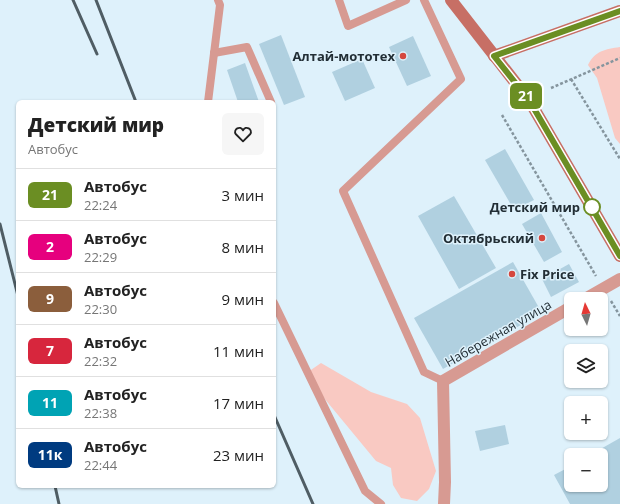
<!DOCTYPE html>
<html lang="ru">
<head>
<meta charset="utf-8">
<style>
	:root { --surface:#fff; --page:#f6f6f6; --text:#222; --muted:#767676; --line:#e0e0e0 }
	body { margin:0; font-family:"Open Sans",sans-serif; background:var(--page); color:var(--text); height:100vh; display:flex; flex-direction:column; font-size:15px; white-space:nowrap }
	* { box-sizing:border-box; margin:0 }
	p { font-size:13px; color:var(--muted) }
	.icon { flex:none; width:22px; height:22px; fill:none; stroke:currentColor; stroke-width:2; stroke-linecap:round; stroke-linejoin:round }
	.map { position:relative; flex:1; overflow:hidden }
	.drawer { position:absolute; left:16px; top:100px; width:260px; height:388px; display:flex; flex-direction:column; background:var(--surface); border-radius:6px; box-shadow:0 1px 3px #0004 }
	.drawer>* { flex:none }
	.badge { padding:0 8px; border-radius:6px; font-size:14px; line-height:26px }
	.needle { width:26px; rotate:355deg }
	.buttons { position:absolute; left:564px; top:292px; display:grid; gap:8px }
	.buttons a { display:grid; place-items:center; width:44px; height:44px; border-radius:6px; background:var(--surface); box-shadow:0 1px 3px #0004; font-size:20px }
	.map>.badge { position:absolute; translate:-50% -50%; box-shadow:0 0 0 2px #fff }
	.round { display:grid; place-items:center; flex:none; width:42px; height:42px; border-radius:6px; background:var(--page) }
	.headline { display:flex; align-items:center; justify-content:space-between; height:68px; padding:0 12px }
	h1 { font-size:19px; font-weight:800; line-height:30px }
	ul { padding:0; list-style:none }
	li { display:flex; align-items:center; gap:12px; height:52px; padding:0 12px; border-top:1px solid var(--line) }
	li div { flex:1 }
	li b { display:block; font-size:15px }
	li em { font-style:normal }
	li .badge { min-width:44px; font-weight:700; text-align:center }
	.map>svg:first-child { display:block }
</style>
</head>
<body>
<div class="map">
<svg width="620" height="504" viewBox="0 0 620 504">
	<rect width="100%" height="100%" fill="#def1fb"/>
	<g fill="#f9c9c2">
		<path d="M 620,47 L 620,144 L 615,138 L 597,78 L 588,65 C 595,51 605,49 620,47 Z"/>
		<polygon points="321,363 371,392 407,404 420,418 436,471 429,489 417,501 401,498 393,485 391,468 376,461 324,398 311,389 308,372"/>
	</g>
	<g fill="#b0d0e0">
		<polygon points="281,35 305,97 284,105 259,44"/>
		<polygon points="413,36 431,76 407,86 389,47"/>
		<polygon points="362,59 375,88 345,101 332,72"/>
		<polygon points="245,63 259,102 238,102 227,70"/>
		<polygon points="505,149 534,200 514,210 485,160"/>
		<polygon points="454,196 496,268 459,289 418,216"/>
		<polygon points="541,213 562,252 544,262 522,224"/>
		<polygon points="513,262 542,313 443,369 414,318"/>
		<polygon points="569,264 579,282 551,297 542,279"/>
		<polygon points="505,425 509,444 480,451 475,431"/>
		<polygon points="620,438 620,504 570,504 554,475 571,466 571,485 601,485 601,455 590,455"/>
	</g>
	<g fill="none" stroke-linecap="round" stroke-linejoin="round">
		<g stroke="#85959e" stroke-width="2.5" stroke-dasharray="3 2" stroke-linecap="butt">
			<polyline points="571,79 620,159"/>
			<polyline points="551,88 620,58"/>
			<polyline points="502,115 596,276"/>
			<polyline points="611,301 620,316"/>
		</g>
		<g stroke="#d79a92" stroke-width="8">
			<polyline points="339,0 348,26 406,0"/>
			<polyline points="424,0 461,79 343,191 424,372 443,381"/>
			<polyline points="214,53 247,47 271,102"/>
			<polyline points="208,102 220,5 218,0"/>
			<polyline points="274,303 365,491 381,504"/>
		</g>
		<g stroke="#d79a92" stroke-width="12">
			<polyline points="585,299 620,279"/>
			<polyline points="444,504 445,482 443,381 571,307"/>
		</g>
		<g stroke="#c76f65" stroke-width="12">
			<polyline points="451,0 529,100 620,256"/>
			<polyline points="494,56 620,11"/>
		</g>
		<g stroke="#4f5d64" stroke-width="3">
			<polyline points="73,0 97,54"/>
			<polyline points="96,0 136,102"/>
			<polyline points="0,224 18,296"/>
			<polyline points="274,415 313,504"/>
			<polyline points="55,486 59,504"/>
		</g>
	</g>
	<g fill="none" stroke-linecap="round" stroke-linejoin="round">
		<g stroke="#fff" stroke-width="9">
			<polyline id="line" points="620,11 494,56 529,100 620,256"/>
		</g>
		<use href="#line" stroke="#6b8e23" stroke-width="6"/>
	</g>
	<g fill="#d5473e" stroke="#def1fb" stroke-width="1.5">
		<circle cx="403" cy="56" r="4"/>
		<circle cx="542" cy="238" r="4"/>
		<circle cx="512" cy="274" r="4"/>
	</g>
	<circle fill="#fff" stroke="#6b8e23" stroke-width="2" cx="592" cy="207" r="8"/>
	<g text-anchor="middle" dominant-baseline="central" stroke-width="3" stroke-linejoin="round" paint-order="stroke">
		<g font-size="13" font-weight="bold" fill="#222e35" stroke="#def1fb" text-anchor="end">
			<text x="395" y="56">Алтай-мототех</text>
			<text x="534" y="238">Октябрьский</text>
			<text x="520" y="274" text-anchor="start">Fix Price</text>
		</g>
		<g font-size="13" font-weight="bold" fill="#222e35" stroke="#def1fb" text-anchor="end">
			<text x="580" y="207">Детский мир</text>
		</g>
		<g font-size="13" fill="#222e35" stroke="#def1fb">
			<text transform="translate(498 333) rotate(-30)">Набережная улица</text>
		</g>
	</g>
</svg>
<div class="buttons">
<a><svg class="needle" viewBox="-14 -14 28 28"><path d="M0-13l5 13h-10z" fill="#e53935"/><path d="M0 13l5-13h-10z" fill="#767676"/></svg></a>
<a><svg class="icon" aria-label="layers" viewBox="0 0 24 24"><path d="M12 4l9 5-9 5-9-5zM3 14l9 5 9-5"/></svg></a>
<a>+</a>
<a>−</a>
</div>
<b class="badge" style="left:526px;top:96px;background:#6b8e23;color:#fff">21</b>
<section class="drawer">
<div class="headline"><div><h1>Детский мир</h1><p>Автобус</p></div><a class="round"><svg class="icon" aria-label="heart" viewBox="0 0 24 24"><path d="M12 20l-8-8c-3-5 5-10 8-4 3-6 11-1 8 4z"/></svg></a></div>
<ul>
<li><span class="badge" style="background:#6b8e23;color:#fff">21</span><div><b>Автобус</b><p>22:24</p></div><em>3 мин</em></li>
<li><span class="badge" style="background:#e6007e;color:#fff">2</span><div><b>Автобус</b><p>22:29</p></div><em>8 мин</em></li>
<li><span class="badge" style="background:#8b5e3c;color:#fff">9</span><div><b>Автобус</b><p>22:30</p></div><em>9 мин</em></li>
<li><span class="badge" style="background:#d7263d;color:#fff">7</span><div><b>Автобус</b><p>22:32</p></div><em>11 мин</em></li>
<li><span class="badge" style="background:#00a3b4;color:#fff">11</span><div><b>Автобус</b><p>22:38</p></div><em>17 мин</em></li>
<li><span class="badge" style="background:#003b80;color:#fff">11к</span><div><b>Автобус</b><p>22:44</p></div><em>23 мин</em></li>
</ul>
</section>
</div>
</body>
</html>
